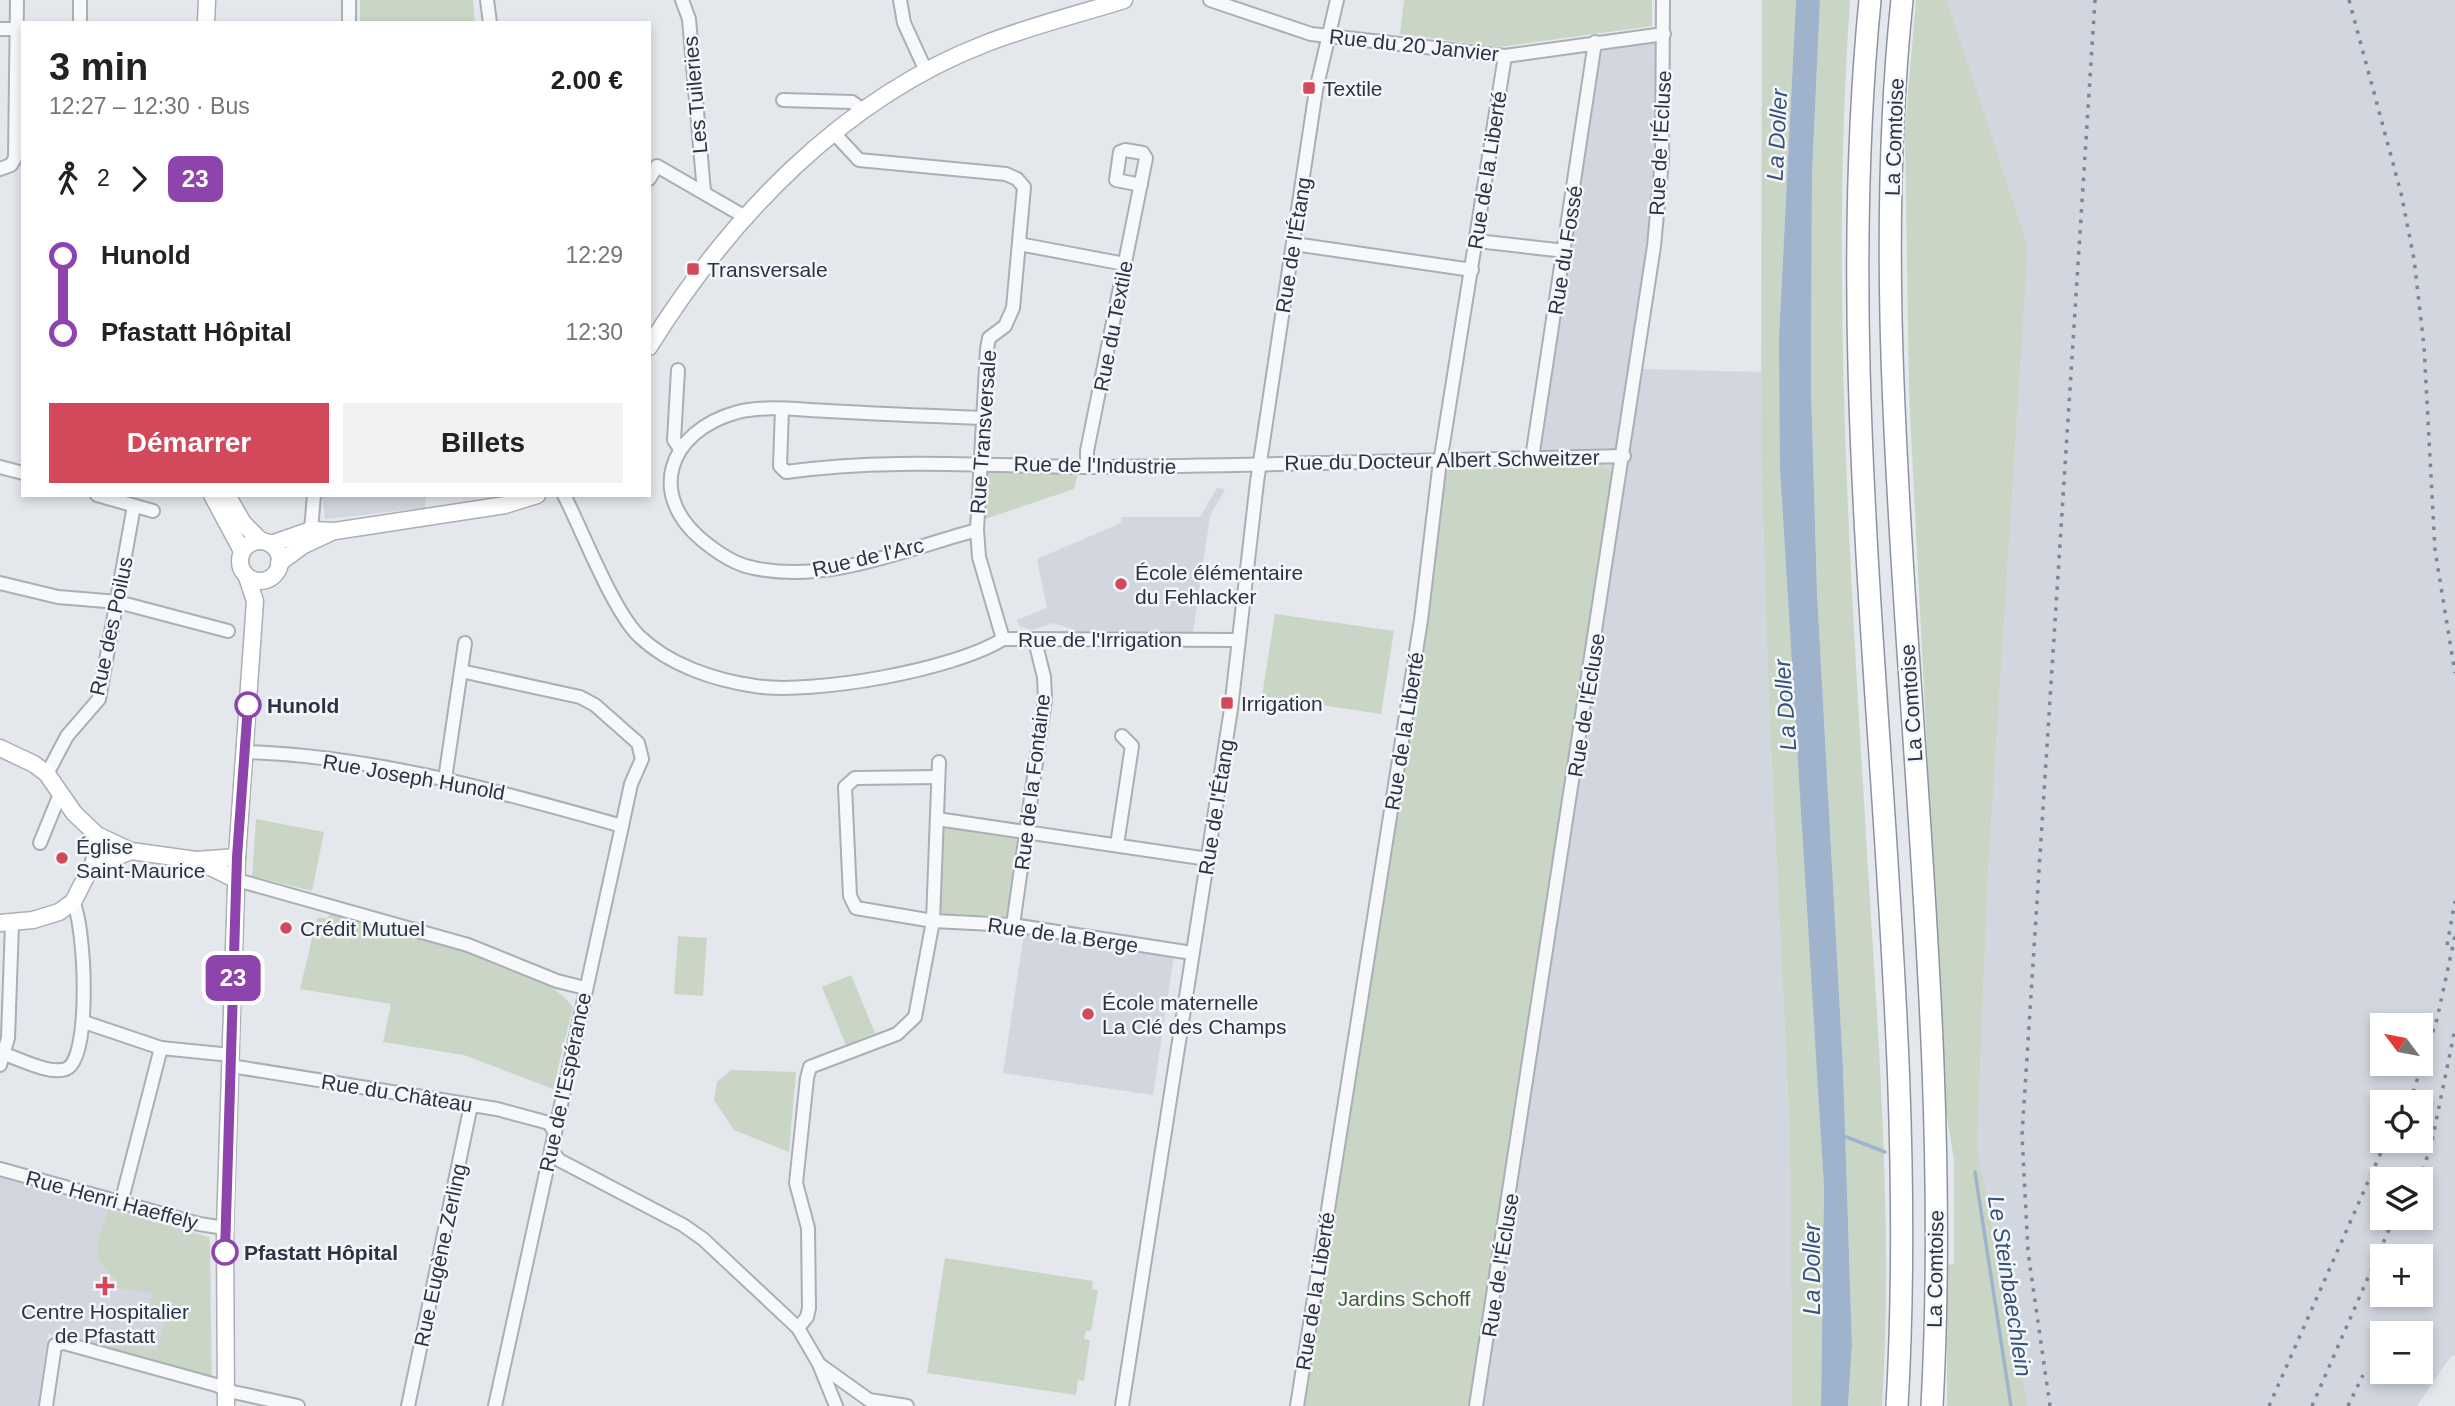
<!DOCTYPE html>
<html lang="fr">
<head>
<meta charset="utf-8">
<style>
	:root { --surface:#fff; --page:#f2f2f2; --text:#222; --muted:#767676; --accent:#d1495b }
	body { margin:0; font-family:Helvetica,sans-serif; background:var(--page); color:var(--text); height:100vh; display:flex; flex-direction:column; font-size:26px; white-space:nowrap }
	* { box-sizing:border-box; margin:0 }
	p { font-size:23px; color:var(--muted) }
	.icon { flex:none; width:38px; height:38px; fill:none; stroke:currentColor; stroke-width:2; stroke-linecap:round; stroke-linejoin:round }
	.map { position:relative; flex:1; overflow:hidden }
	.side { position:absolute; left:21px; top:21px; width:630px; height:476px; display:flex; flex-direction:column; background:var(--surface); border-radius:0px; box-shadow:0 4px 10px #0003 }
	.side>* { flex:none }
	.badge { padding:0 14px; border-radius:10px; font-size:24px; line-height:46px }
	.needle { width:46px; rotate:302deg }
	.fabs { position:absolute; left:2370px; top:1013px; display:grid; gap:14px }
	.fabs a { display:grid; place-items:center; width:63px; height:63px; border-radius:0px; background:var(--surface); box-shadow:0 4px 10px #0003; font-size:35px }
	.map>.badge { position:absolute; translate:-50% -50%; box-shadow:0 0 0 4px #fff }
	.legs { display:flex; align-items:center; gap:10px; height:77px; padding:0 28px; font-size:23px }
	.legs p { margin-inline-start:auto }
	.headline { display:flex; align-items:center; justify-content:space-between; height:119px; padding:0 28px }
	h1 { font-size:38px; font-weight:700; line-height:52px }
	.action { display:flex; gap:14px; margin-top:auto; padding:14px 28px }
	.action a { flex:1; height:80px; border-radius:0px; background:var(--accent); color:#fff; font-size:28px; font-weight:700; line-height:80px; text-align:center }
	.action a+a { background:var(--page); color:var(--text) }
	ul { padding:0 28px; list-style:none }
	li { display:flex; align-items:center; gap:24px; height:77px; font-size:26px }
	li i { display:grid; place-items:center; width:10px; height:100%; margin:0 9px; background:currentColor }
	li i::after { content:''; width:18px; height:18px; margin:-9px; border:5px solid; border-radius:50%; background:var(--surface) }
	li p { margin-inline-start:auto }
	li:first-child i { background:linear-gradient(#0000 50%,currentColor 0) }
	li:last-child i { background:linear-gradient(currentColor 50%,#0000 0) }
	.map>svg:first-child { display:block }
</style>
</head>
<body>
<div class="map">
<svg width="2455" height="1406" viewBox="0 0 2455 1406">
	<rect width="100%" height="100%" fill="#e4e7ec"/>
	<g fill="#d2d6de" fill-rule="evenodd">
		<path d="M 1947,0 L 2455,0 L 2455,1356 L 2451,1356 L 2417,1406 L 2028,1406 L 1977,1149 L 1988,874 L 2028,246 ZM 2382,1026 L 2420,1026 L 2420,1064 L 2382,1064 ZM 2382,1102 L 2420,1102 L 2420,1141 L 2382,1141 ZM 2382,1180 L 2420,1180 L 2420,1218 L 2382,1218 ZM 2382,1256 L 2420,1256 L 2420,1295 L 2382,1295 ZM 2382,1334 L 2420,1334 L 2420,1372 L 2382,1372 Z"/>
		<polygon points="1671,38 1668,159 1660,247 1642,369 1761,372 1761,456 1769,706 1790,1136 1792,1406 1467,1406 1476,1382 1604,465 1537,467 1599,56 1605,48"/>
		<polygon points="1217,488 1225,489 1210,516 1193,633 1077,631 1053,623 1032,630 1019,626 1017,620 1047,608 1037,559 1121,523 1122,517 1200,517"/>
		<polygon points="322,495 426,495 425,508 325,519"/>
		<polygon points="1024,934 1174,956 1153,1095 1003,1073"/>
		<polygon points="0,1177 210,1237 212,1379 48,1334 38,1406 0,1406"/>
	</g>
	<g fill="#c9d6c5">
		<polygon points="360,0 473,0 475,23 360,23"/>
		<polygon points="1404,0 1652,0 1652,26 1499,47 1400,34"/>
		<polygon points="1762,0 1796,0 1779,337 1824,1187 1821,1406 1792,1406 1790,1136 1769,706 1761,456"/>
		<path d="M 1820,0 L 1850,0 C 1830,290 1851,579 1868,869 C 1879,1048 1893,1227 1882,1406 L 1848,1406 L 1852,1345 L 1843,1067 L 1817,592 L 1811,388 L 1812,175 Z"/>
		<polygon points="1916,0 1947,0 2028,246 1988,874 1977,1148 2028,1406 1947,1406 1947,1265 1954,1264 1954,1160 1945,1105 1909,393 1905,129"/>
		<polygon points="1604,465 1612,475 1476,1382 1467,1406 1302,1406 1447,470"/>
		<polygon points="1079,471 1074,489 985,519 987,472"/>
		<polygon points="1275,614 1394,631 1381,714 1262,696"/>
		<polygon points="256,819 324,832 312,891 252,876"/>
		<polygon points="948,826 1013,834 1017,842 1007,916 940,914 944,827"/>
		<path d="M 330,912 C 388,928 541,961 573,1007 L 553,1089 L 464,1055 L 383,1042 L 391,1004 L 300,989 L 317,918 L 328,918 Z"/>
		<polygon points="678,936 707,938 703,996 674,994"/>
		<polygon points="851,975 875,1033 846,1045 822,987"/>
		<polygon points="731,1070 796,1072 789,1152 734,1130 714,1100 717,1082"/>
		<path d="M 108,1209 L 209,1238 L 211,1378 L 90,1346 L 93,1337 L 128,1348 L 130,1345 L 156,1351 L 167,1314 L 149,1309 L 154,1293 L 117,1288 L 118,1281 C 86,1254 98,1246 108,1209 Z"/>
		<polygon points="945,1258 1093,1281 1092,1289 1098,1290 1091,1331 1086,1331 1084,1339 1090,1340 1084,1381 1078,1380 1076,1395 927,1373"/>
	</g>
	<polygon fill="#9fb4cc" points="1796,0 1820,0 1812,175 1811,388 1817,592 1843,1067 1852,1345 1848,1406 1821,1406 1824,1187 1780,467 1779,337"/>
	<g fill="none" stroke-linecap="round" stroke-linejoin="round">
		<g stroke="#9fb4cc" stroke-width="3.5">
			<polyline points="1844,1136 1885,1152"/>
			<polyline points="1975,1172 2011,1406"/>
		</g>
		<g stroke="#a9aeb7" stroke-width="16">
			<g id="street">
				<polyline points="349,0 349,23"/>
				<polyline points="487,0 490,23"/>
				<polyline points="682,0 689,19 704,192"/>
				<polyline points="900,0 904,23 926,71"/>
				<polyline points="1210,0 1311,34 1505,56 1664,34"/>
				<polyline points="80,23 80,0"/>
				<polyline points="0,29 23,29"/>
				<polyline points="783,100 852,102 863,110"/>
				<polyline points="833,132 859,160 1006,174 1017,179 1024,187 1013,308 1005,326 989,338 987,349 977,530 979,557 1003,639"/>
				<polyline points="0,169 11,165 15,158 17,0"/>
				<polyline points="649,179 657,166 747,218"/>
				<polyline points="1477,241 1565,251"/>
				<polyline points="1019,244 1125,264"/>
				<polyline points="1294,244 1472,270"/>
				<polyline points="678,370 674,440 680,449"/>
				<path d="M 782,409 L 780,466 L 786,472 C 892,457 997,467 1104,467 C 1277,465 1451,460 1624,456"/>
				<polyline points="1532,458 1595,42"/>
				<polyline points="0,467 23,473"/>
				<polyline points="1087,467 1087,451 1146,158 1143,153 1125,150 1120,152 1116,180 1141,185"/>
				<polyline points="97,495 153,511"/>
				<path d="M 564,495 C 582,530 613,611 639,636 C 669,665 714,680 755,686 C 812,695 954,670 1003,639 L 1237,640"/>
				<polyline points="311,530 314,495"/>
				<path d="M 977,530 C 906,549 828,584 754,568 C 736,565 721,555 707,544 C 645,497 667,431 738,412 C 767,405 799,410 828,411 C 880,414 931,416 982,418"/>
				<polyline points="0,583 58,597 118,602 228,631"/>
				<polyline points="461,671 580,697 595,705 638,743 642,759 631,784 622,826 495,1406"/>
				<path d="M 245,752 C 373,756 499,791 622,826"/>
				<polyline points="47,774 67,736 99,699 134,506"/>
				<polyline points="938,777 855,778 845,787 850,896 856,908 933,921 1013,925 1192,953"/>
				<polyline points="445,779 465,643"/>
				<polyline points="937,819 1208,859"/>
				<polyline points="40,843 60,794"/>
				<polyline points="1117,845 1132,746 1122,736"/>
				<polyline points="91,867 97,835"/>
				<polyline points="237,880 468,945 557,981 585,988"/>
				<polyline points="1013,925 1045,699 1044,677 1035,641"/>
				<polyline points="84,1022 161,1048 231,1055"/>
				<path d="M 4,1054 C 20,1059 50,1075 66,1069 C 92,1059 85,924 73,902"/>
				<polyline points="0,1065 8,1038 12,924"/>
				<polyline points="231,1066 497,1109 549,1123 555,1133"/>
				<polyline points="551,1150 559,1160 683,1225 703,1239 798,1328 819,1364 836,1406"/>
				<polyline points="0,1169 199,1224 225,1228"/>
				<polyline points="121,1203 161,1048"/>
				<polyline points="798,1328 807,1317 809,1308 808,1228 796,1183 807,1078 810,1067 897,1034 915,1017 933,921 939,762"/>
				<polyline points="820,1365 869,1400 907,1406"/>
				<polyline points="46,1406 55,1345 64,1343 216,1385 233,1392 298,1406"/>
				<polyline points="408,1406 471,1105"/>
				<polyline points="1122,1406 1231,709 1257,482 1316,90 1337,0"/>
				<polyline points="1297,1406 1421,620 1439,469 1505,56"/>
				<polyline points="1476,1406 1654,246 1662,160 1663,0"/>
			</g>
		</g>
		<g stroke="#a9aeb7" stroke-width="19">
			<g id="secondary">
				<polyline points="206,23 207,0"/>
				<path d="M 649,347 C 729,218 843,98 987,43 C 1031,26 1079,14 1124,0"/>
				<polyline points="212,495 242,551"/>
				<polyline points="227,495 243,523 261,541"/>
				<circle cx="260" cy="561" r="20"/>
				<polyline points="271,544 311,530 335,531 505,505 537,495"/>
				<polyline points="279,563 302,546 334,531"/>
				<polyline points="0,748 34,764 47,774 74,813 97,835 131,851 196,860 237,857"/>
				<polyline points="196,860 237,880"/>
				<polyline points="0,923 33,920 59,912 73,902 91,867 131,851"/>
				<polyline points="226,1406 225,1228 237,857 255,601 247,577"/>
			</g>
		</g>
		<g stroke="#8b94a3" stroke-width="24">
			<g id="highway">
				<path d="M 1870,0 C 1824,466 1924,939 1897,1406"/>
				<path d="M 1902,0 C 1880,211 1893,425 1907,636 C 1924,892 1946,1150 1932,1406"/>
			</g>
		</g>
		<use href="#street" stroke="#f7f8fa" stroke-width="12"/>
		<use href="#secondary" stroke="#fff" stroke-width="16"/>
		<use href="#highway" stroke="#fff" stroke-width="21"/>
		<g stroke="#7d8696" stroke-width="3.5" stroke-dasharray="3.5 7" stroke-linecap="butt">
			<polyline points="2349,0 2401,193 2414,259 2424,346 2435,550 2455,673"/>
			<polyline points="2447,945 2455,901"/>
			<polyline points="2410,1102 2437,1019 2455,936"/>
			<polyline points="2420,1180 2432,1141 2455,1029"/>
			<polyline points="2050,1406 2028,1252 2022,1135 2095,0"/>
			<polyline points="2269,1406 2386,1141"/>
			<polyline points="2312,1406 2394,1218"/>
			<polyline points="2348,1406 2363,1375"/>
		</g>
	</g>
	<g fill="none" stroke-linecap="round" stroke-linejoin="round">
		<g stroke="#fff" stroke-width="16">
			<polyline id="line-1" points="225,1252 237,857 248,705"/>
		</g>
		<use href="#line-1" stroke="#8e44ad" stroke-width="10"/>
	</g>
	<g fill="#d1495b" stroke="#f4f6f9" stroke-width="2.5">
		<rect x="1302" y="81" width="14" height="14" rx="3.5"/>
		<rect x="686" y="262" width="14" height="14" rx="3.5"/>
		<circle cx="1121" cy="584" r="7"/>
		<rect x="1220" y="696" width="14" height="14" rx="3.5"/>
		<circle cx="62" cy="858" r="7"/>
		<circle cx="286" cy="928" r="7"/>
		<circle cx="1088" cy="1014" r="7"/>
		<path d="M101.5 1275.5h7v7h7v7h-7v7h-7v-7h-7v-7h7z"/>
	</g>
	<g fill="#fff" stroke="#8e44ad" stroke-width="3.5">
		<circle cx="248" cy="705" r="12"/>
		<circle cx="225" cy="1252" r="12"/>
	</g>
	<g text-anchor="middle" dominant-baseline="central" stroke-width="5" stroke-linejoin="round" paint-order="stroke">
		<g font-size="21" fill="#2b3445" stroke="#f4f6f9">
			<text transform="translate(1414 45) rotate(6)">Rue du 20 Janvier</text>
			<text transform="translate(695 95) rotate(-95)">Les Tuileries</text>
			<text transform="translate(1894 137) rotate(-88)">La Comtoise</text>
			<text transform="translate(1660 143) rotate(-87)">Rue de l'Écluse</text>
			<text transform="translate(1487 170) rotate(-81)">Rue de la Liberté</text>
			<text transform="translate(1293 245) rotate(-81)">Rue de l'Étang</text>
			<text transform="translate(1565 250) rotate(-81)">Rue du Fossé</text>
			<text transform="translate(1113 326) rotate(-79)">Rue du Textile</text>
			<text transform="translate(983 432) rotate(-86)">Rue Transversale</text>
			<text transform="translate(1442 460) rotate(-1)">Rue du Docteur Albert Schweitzer</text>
			<text transform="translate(1095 465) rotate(1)">Rue de l'Industrie</text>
			<text transform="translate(868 557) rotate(-13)">Rue de l'Arc</text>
			<text transform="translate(111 626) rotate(-78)">Rue des Poilus</text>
			<text x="1100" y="639">Rue de l'Irrigation</text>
			<text transform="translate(1911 703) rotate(-94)">La Comtoise</text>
			<text transform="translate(1586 705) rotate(-81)">Rue de l'Écluse</text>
			<text transform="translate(1404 731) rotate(-81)">Rue de la Liberté</text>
			<text transform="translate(414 777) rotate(10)">Rue Joseph Hunold</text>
			<text transform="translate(1032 782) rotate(-83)">Rue de la Fontaine</text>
			<text transform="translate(1216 807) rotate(-81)">Rue de l'Étang</text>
			<text transform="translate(1063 935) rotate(8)">Rue de la Berge</text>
			<text transform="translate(565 1082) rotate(-78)">Rue de l'Espérance</text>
			<text transform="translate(397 1093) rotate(9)">Rue du Château</text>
			<text transform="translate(112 1200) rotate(15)">Rue Henri Haeffely</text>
			<text transform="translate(440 1255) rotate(-78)">Rue Eugène Zerling</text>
			<text transform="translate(1500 1265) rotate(-81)">Rue de l'Écluse</text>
			<text transform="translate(1935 1269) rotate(-89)">La Comtoise</text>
			<text transform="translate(1315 1291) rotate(-81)">Rue de la Liberté</text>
		</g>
		<g font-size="21" fill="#2b3445" stroke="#f4f6f9" text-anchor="start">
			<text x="1323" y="88">Textile</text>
			<text x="707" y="269">Transversale</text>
			<text x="1135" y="572">École élémentaire<tspan x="1135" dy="24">du Fehlacker</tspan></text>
			<text x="1241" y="703">Irrigation</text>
			<text x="76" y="846">Église<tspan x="76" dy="24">Saint-Maurice</tspan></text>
			<text x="300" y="928">Crédit Mutuel</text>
			<text x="1102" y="1002">École maternelle<tspan x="1102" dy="24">La Clé des Champs</tspan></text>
			<text x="105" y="1311" text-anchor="middle">Centre Hospitalier<tspan x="105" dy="24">de Pfastatt</tspan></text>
		</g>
		<g font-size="21" font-weight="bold" fill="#2b3445" stroke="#f4f6f9" text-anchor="start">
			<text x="267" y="705">Hunold</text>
			<text x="244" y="1252">Pfastatt Hôpital</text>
		</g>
		<g font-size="21" fill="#3f6138" stroke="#f4f6f9">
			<text x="1404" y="1298">Jardins Schoff</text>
		</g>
		<g font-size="23" font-style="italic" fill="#34527a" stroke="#f4f6f9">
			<text transform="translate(1777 135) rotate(-87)">La Doller</text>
			<text transform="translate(1785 705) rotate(-94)">La Doller</text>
			<text transform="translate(1812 1269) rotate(-90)">La Doller</text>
			<text transform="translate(2010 1286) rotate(81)">Le Steinbaechlein</text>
		</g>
	</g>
</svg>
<div class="fabs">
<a><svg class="needle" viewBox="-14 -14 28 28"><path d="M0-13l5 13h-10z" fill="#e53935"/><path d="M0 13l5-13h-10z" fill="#767676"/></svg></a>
<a><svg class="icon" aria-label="locate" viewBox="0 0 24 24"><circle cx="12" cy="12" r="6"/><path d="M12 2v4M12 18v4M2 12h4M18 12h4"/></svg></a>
<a><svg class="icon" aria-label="layers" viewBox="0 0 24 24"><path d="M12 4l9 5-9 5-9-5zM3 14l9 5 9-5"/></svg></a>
<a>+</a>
<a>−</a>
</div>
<b class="badge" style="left:233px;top:978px;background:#8e44ad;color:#fff">23</b>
<section class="side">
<div class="headline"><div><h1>3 min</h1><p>12:27 – 12:30 · Bus</p></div><b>2.00 €</b></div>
<div class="legs"><svg class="icon" aria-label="walk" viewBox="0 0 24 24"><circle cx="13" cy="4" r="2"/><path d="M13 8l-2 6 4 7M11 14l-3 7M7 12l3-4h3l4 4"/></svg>2<svg class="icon" aria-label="forward" viewBox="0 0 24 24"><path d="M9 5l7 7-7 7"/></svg><b class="badge" style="background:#8e44ad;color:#fff">23</b></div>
<ul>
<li><i style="color:#8e44ad"></i><b>Hunold</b><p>12:29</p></li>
<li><i style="color:#8e44ad"></i><b>Pfastatt Hôpital</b><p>12:30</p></li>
</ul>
<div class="action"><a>Démarrer</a><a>Billets</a></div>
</section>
</div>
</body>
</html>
